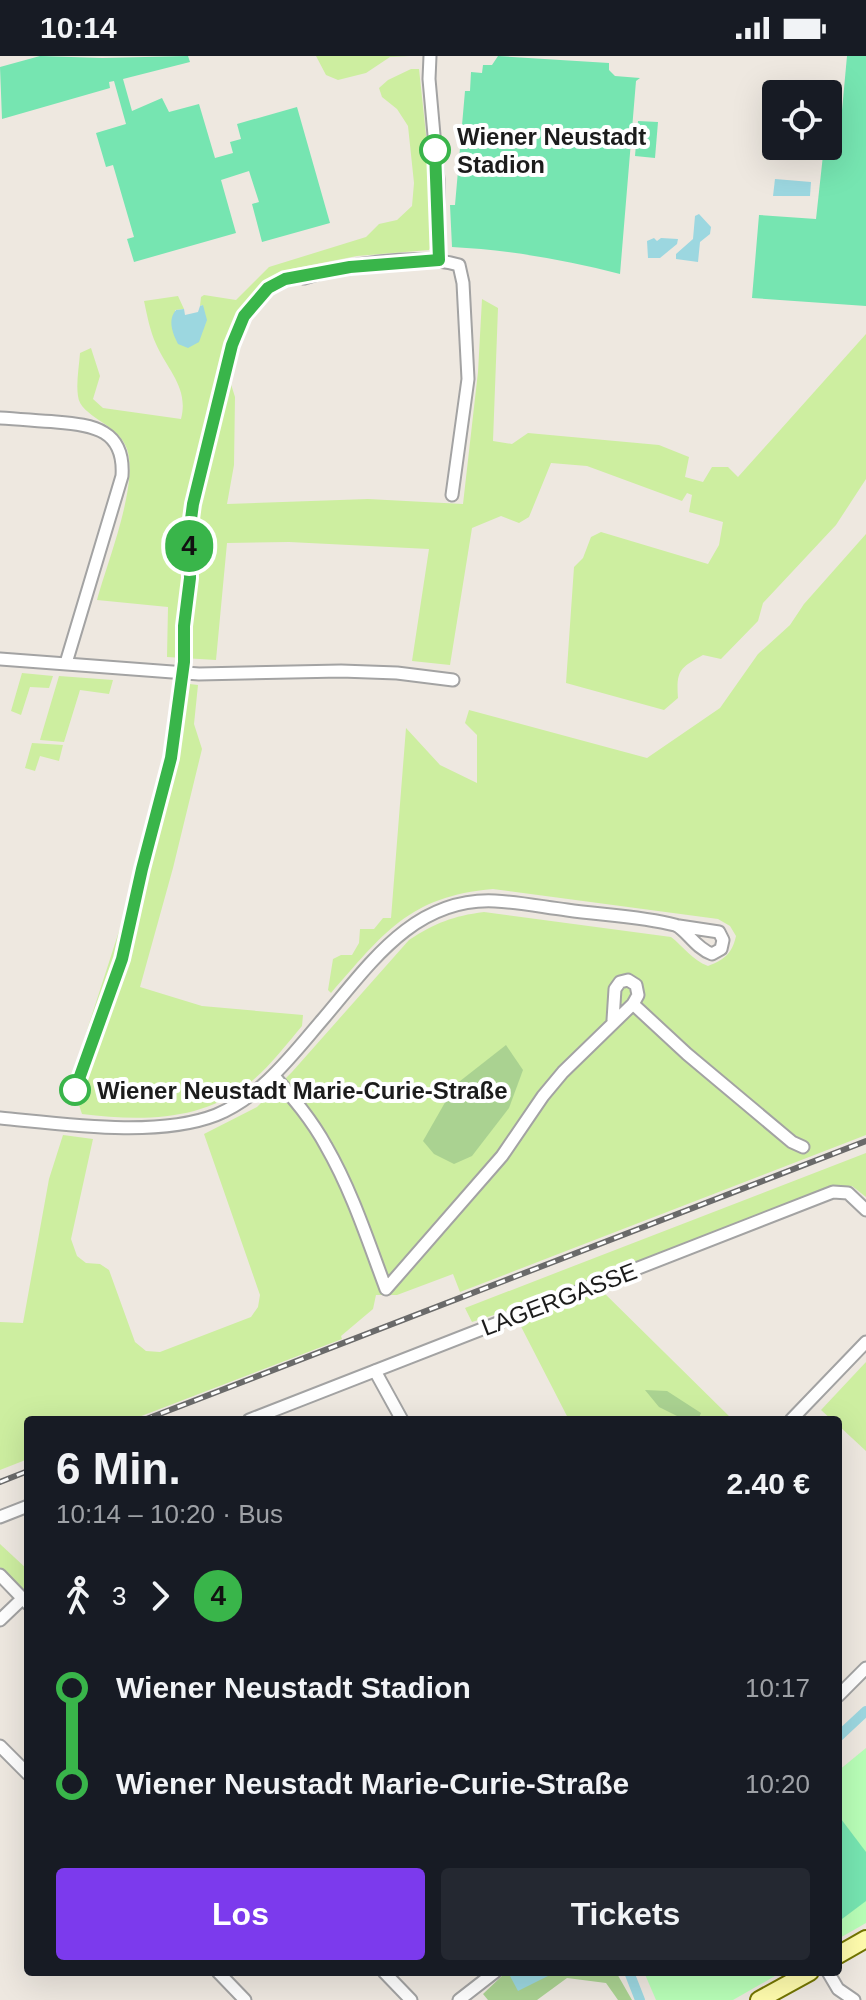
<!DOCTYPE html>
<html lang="de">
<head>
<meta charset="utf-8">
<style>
	:root { --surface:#171b24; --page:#242831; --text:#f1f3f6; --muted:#9ea1a6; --accent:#7c3aed }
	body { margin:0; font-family:Arial,sans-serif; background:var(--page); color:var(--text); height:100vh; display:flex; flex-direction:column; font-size:30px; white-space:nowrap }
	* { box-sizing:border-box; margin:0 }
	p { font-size:26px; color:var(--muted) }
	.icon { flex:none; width:44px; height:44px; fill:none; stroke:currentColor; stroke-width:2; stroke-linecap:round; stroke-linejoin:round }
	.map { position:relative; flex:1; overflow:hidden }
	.details { position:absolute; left:24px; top:1360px; width:818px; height:560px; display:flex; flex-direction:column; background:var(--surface); border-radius:8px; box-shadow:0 8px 32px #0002 }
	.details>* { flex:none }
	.badge { padding:0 16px; border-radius:26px; font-size:28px; line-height:52px }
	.buttons { position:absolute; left:762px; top:24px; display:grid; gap:16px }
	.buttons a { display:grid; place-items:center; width:80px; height:80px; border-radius:8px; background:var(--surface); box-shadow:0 8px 32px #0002; font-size:40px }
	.map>.badge { position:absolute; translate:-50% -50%; box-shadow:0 0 0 4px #fff }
	.legs { display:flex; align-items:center; gap:12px; height:88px; padding:0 32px; font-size:26px }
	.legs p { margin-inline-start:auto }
	.overview { display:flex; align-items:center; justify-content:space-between; height:136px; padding:0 32px }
	h1 { font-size:44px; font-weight:700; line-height:60px }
	.action { display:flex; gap:16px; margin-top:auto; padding:16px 32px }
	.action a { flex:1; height:92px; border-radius:8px; background:var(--accent); color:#fff; font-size:32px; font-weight:700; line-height:92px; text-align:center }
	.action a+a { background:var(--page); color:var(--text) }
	ul { padding:0 32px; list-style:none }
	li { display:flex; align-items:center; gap:28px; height:96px; font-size:30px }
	li i { display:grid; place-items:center; width:12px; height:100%; margin:0 10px; background:currentColor }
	li i::after { content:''; width:20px; height:20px; margin:-10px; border:6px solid; border-radius:50%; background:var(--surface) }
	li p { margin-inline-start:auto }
	li:first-child i { background:linear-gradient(#0000 50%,currentColor 0) }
	li:last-child i { background:linear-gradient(currentColor 50%,#0000 0) }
	.status { display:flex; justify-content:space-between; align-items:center; height:56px; padding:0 40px; background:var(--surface); direction:ltr }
	.status svg { height:22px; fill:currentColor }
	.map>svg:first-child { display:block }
</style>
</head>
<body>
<div class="status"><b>10:14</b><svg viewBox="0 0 49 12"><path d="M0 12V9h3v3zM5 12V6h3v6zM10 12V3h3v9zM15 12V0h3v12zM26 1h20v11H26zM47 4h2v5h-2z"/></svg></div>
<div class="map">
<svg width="866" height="1944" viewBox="0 0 866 1944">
	<rect width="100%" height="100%" fill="#eee8e0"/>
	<g fill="#cdeea0">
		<polygon points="316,0 410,0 390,1 366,17 338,24 326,19"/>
		<path d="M 411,13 L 419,13 L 431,125 L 432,188 L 429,194 L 357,200 L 291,213 L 268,224 L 251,240 L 234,274 L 224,306 L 235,341 L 234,409 L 227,448 L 368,443 L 463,448 L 478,316 L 482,243 L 498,252 L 493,385 L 512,388 L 528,377 L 659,389 L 689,401 L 685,421 L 703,426 L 712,411 L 728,411 L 738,421 L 866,278 L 866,423 L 836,469 L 763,547 L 758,565 L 721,603 L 703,599 C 680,612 676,614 678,642 L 664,654 L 566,627 L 574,511 L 583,502 L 591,481 L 601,476 L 708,508 L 719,489 L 723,466 L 689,456 L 692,439 L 687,437 L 682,445 L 587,410 L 551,407 L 529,461 L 519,467 L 501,460 L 472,472 L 450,609 L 412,605 L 429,493 L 289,486 L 227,487 L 216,604 L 167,601 L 168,551 L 97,544 C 107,507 139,428 127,393 C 118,367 80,361 78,340 C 76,327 79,311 80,297 L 91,292 L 100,320 L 93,343 L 103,352 L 181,363 C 189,332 168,315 156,288 C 150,275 147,259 144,245 L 178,240 L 184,253 L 175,254 L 178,288 L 203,249 L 200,250 L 201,241 L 204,239 L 236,244 L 269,211 L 366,181 L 379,168 L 397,164 L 412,150 L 414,127 L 408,70 L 397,53 L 382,41 L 379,32 L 388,24 Z"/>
		<path d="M 866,478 L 866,1079 L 460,1236 L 453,1218 L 397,1239 L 376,1239 L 373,1253 L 341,1280 L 342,1283 L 131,1364 L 28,1364 L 28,1403 L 0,1414 L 0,1266 L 23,1267 L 49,1123 L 63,1079 L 93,1083 L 71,1183 L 77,1200 L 86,1207 L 100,1208 L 109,1214 L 135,1286 L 146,1295 L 160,1296 L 251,1261 L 258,1251 L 260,1239 L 204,1078 L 257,1051 L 292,1016 L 409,884 C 435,867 453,860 484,856 L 671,881 C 684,891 692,904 708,910 C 724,904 732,898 736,880 L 730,870 L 718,863 L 493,833 C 409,840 383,878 331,937 L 328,934 L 333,903 L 341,899 L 352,899 L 359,887 L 360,873 L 374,873 L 383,862 L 391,862 L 406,672 L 440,709 L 477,727 L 477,679 L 465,667 L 469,654 L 647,702 L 720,652 L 758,598 L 790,569 L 804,548 Z"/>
		<polygon points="22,617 53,620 49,632 30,631 21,659 11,655"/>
		<polygon points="59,620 113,624 109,638 80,634 64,686 40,684"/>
		<path d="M 181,627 L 198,629 L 194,668 L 202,693 L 173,812 L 140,931 L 202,950 L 303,959 L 302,970 C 285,990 268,1013 247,1029 C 199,1066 139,1065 82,1058 L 79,1049 L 66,1039 L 122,866 L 131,859 L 171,702 Z"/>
		<polygon points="32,687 63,689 59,705 40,700 35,715 25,712"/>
		<polygon points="866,1097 866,1141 852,1130 596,1229 733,1364 569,1364 512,1253 472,1266 465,1252"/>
		<polygon points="866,1306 866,1395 838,1369 838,1364 832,1364 821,1354"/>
		<polygon points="0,1488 28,1514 28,1541 0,1511"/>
	</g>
	<g fill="#aad291">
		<polygon points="506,989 523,1014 509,1052 472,1100 454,1108 434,1098 423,1085 455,1029"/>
		<polygon points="645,1334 667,1335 701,1357 698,1364 679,1364 679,1361 659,1351"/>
		<polygon points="506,1916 514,1916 510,1920 553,1920 556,1916 616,1916 632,1944 618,1944 606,1927 567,1922 537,1944 488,1944 483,1938"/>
	</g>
	<g fill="#b8feb7">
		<polygon points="866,1692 866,1867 838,1883 838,1715"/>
		<polygon points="644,1916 782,1916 733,1944 656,1944"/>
	</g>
	<g fill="#76e5b1">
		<polygon points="40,0 102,2 188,0 190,6 123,23 132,55 162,42 169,56 199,48 215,102 233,97 230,86 241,83 237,68 297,51 330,167 262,186 252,148 259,146 249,115 221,124 236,177 134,206 127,183 134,181 113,109 106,111 96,77 126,68 114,25 109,26 110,32 2,63 0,11"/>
		<path d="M 498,0 L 609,7 L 609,14 L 615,20 L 640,22 L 636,25 L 620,218 C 566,204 509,194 452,191 L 450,149 L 455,149 L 465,35 L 470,35 L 471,16 L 482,17 L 483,9 L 492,9 Z"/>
		<polygon points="847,0 866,0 866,250 752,242 759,159 816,163 824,90 828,90 828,75 840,76"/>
		<polygon points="638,65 658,66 655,102 635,100"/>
		<polygon points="838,1759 866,1796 866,1845 838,1866"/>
	</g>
	<g fill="#9cd7e0">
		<polygon points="775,123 811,126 810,140 773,140"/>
		<polygon points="699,158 711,171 710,178 700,186 698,206 676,203 676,198 693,183 695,160"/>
		<polygon points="654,182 657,185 661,182 678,183 677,188 660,202 648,202 647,185"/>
		<path d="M 203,249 L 207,264 L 199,286 L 188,292 L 178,288 C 173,278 167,264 176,254 L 184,253 L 185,259 L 198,256 L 200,250 Z"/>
		<polygon points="514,1916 556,1916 518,1935 510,1920"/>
	</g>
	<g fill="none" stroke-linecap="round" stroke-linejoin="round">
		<g stroke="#9cd7e0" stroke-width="10">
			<polyline points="838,1681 866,1655"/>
			<polyline points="629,1916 640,1944"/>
		</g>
		<g stroke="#a3a3a3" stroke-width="15">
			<g id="minor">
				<polyline points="430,0 429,23 438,124 439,204"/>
				<path d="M 304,222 C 348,208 415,197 459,209 L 463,227 L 468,323 L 452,439"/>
				<path d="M 0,362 C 19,363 38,365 56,366 C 94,369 125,374 122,420 L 66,607"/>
				<polyline points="0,603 199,618 341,615 397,617 453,624"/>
				<polyline points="633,948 687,998 792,1086 803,1091"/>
				<path d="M 274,1020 C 293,1042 312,1064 326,1090 C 352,1135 368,1185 386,1233 L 502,1100 L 543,1040 L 563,1016 L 633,948 L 638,939 L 636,929 L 628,924 L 620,926 L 615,933 L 613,964"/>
				<path d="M 0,1062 C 63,1068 157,1082 216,1059 C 262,1040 292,999 323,963 C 369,909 414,841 495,845 C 519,846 543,851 567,854 C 602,859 641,860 675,869 C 685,872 695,892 712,898 L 721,893 L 723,884 L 719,876 L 679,870"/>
				<polyline points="375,1315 402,1364"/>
				<polyline points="249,1364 833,1136 848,1137 866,1154"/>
				<polyline points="791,1364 866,1286"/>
				<polyline points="0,1461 28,1450"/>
				<polyline points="0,1519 28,1548"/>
				<polyline points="0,1564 23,1542"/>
				<polyline points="838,1640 866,1612"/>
				<polyline points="0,1690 28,1718"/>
				<polyline points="218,1916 245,1944"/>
				<polyline points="384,1916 411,1944"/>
				<polyline points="828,1916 838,1933 854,1944"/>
				<polyline points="459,1944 495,1916"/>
			</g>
		</g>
		<g stroke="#737500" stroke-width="20">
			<g id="secondary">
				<polyline points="838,1899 866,1883"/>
				<polyline points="759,1944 810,1916"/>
			</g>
		</g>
		<use href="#minor" stroke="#fff" stroke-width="11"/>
		<use href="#secondary" stroke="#fffcad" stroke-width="16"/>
		<g stroke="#6a6a6a" stroke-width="6">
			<g id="rail">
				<polyline points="144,1364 866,1085"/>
				<polyline points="0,1426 28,1415"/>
			</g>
		</g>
		<use href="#rail" stroke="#fff" stroke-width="3" stroke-dasharray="9" stroke-linecap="butt"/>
	</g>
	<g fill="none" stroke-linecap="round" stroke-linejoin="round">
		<g stroke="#fff" stroke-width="18">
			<polyline id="line-1" points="75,1034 122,903 142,813 171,702 184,606 184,570 190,522 189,478 193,448 232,289 244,260 268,232 285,223 350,211 439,204 435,94"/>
		</g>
		<use href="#line-1" stroke="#39b54a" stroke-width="12"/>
	</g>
	<g fill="#fff" stroke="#39b54a" stroke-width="4">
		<circle cx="435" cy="94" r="14"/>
		<circle cx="75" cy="1034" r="14"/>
	</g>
	<g text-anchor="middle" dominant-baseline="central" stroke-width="8" stroke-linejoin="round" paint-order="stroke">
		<g font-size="24" font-weight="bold" fill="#1c1c1c" stroke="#fff" text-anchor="start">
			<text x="457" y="80">Wiener Neustadt<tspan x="457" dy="28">Stadion</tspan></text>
			<text x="97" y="1034">Wiener Neustadt Marie-Curie-Straße</text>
		</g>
		<g font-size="24" fill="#1c1c1c" stroke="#fff">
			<text transform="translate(559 1243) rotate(-21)">LAGERGASSE</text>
		</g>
	</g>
</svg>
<div class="buttons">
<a><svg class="icon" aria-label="locate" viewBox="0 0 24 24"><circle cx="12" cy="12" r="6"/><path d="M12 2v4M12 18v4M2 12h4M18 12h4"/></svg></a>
</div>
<b class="badge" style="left:189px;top:490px;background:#39b54a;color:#111">4</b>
<section class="details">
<div class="overview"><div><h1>6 Min.</h1><p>10:14 – 10:20 · Bus</p></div><b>2.40 €</b></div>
<div class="legs"><svg class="icon" aria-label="walk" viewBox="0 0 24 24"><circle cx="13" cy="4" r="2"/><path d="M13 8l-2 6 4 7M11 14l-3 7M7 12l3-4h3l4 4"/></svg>3<svg class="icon" aria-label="forward" viewBox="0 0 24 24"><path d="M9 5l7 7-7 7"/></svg><b class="badge" style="background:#39b54a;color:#111">4</b></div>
<ul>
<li><i style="color:#39b54a"></i><b>Wiener Neustadt Stadion</b><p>10:17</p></li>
<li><i style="color:#39b54a"></i><b>Wiener Neustadt Marie-Curie-Straße</b><p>10:20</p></li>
</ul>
<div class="action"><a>Los</a><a>Tickets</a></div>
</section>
</div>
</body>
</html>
